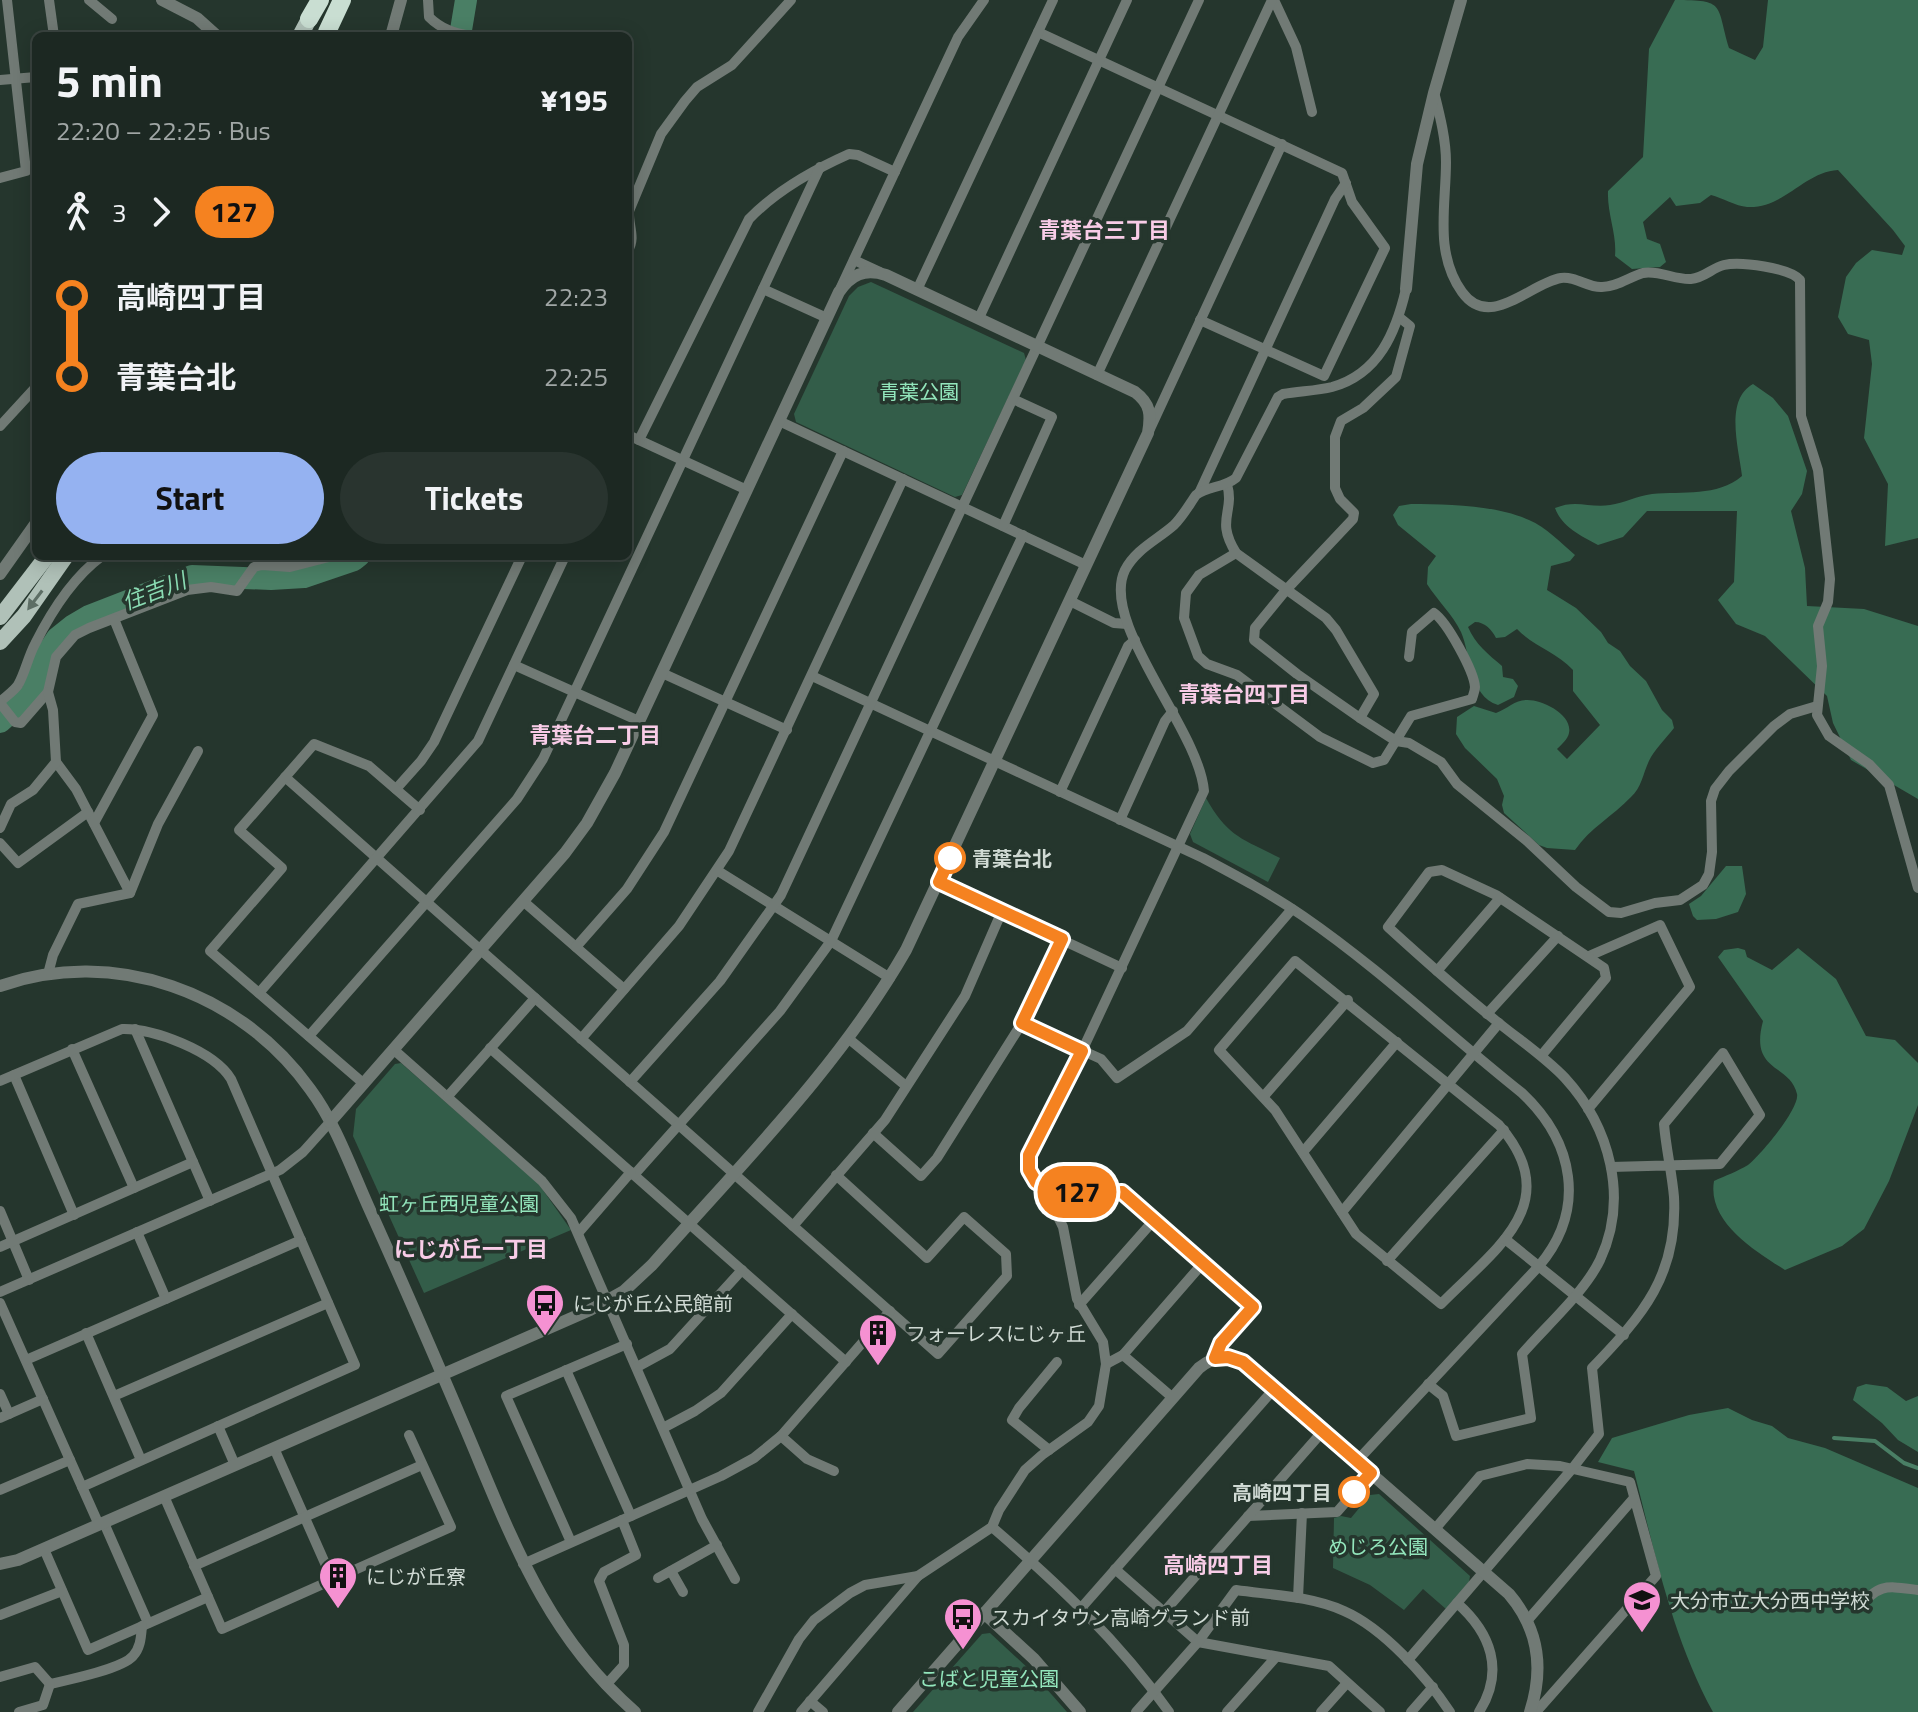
<!DOCTYPE html>
<html lang="en">
<head>
<meta charset="utf-8">
<style>
	:root { --surface:#1c2822; --page:#29342f; --text:#f1f3f6; --muted:#a0a6a5; --line:#3a4440; --accent:#95b2f1 }
	body { margin:0; font-family:"Titillium Web","Noto Sans JP",sans-serif; background:var(--page); color:var(--text); height:100vh; display:flex; flex-direction:column; font-size:30px; white-space:nowrap }
	* { box-sizing:border-box; margin:0 }
	p { font-size:26px; color:var(--muted) }
	.icon { flex:none; width:44px; height:44px; fill:none; stroke:currentColor; stroke-width:2; stroke-linecap:round; stroke-linejoin:round }
	.map { position:relative; flex:1; overflow:hidden }
	.drawer { position:absolute; left:32px; top:32px; width:600px; height:528px; display:flex; flex-direction:column; background:var(--surface); border-radius:12px; box-shadow:0 4px 20px #0003,0 0 0 2px var(--line) }
	.drawer>* { flex:none }
	.badge { padding:0 16px; border-radius:26px; font-size:28px; line-height:52px }
	.map>.badge { position:absolute; translate:-50% -50%; box-shadow:0 0 0 4px #fff }
	.legs { display:flex; align-items:center; gap:12px; height:88px; padding:0 24px; font-size:26px }
	.legs p { margin-inline-start:auto }
	.headline { display:flex; align-items:center; justify-content:space-between; height:136px; padding:0 24px }
	h1 { font-size:44px; font-weight:700; line-height:60px }
	.button { display:flex; gap:16px; margin-top:auto; padding:16px 24px }
	.button a { flex:1; height:92px; border-radius:48px; background:var(--accent); color:#111; font-size:32px; font-weight:700; line-height:92px; text-align:center }
	.button a+a { background:var(--page); color:var(--text) }
	ul { padding:0 24px; list-style:none }
	li { display:flex; align-items:center; gap:28px; height:80px; font-size:30px }
	li i { display:grid; place-items:center; width:12px; height:100%; margin:0 10px; background:currentColor }
	li i::after { content:''; width:20px; height:20px; margin:-10px; border:6px solid; border-radius:50%; background:var(--surface) }
	li p { margin-inline-start:auto }
	li:first-child i { background:linear-gradient(#0000 50%,currentColor 0) }
	li:last-child i { background:linear-gradient(currentColor 50%,#0000 0) }
	.map>svg:first-child { display:block }
</style>
</head>
<body>
<div class="map">
<svg width="1918" height="1712" viewBox="0 0 1918 1712">
	<rect width="100%" height="100%" fill="#25362d"/>
	<g fill="#335d49">
		<polygon points="871,282 1024,353 1026,360 962,495 955,497 796,422 794,414 849,296 858,287"/>
		<path d="M 1206,798 C 1228,837 1241,838 1280,858 L 1268,882 L 1193,842 L 1190,834 Z"/>
		<polygon points="401,1063 538,1183 571,1230 424,1293 353,1136 356,1109 395,1064"/>
		<polygon points="1379,1494 1470,1576 1469,1582 1446,1609 1423,1589 1404,1610 1370,1585 1333,1568 1334,1518 1341,1516 1351,1518 1370,1495"/>
		<polygon points="990,1633 1030,1670 1067,1712 913,1712 982,1634"/>
	</g>
	<g fill="#386c53">
		<path d="M 1675,0 C 1726,0 1716,4 1729,48 L 1755,60 L 1763,47 L 1768,0 L 1918,0 L 1918,538 L 1885,546 L 1888,484 L 1864,438 L 1872,364 L 1869,340 L 1848,334 L 1838,317 L 1846,277 L 1856,263 L 1872,250 L 1902,255 L 1905,246 L 1893,230 L 1838,170 C 1804,172 1784,209 1747,207 C 1736,206 1722,198 1711,195 L 1700,203 L 1676,206 L 1670,197 L 1643,222 L 1647,239 L 1660,244 L 1666,262 L 1660,267 L 1632,269 L 1615,256 C 1617,234 1607,214 1608,191 L 1643,157 L 1649,49 Z"/>
		<path d="M 1753,384 L 1773,398 L 1788,416 L 1807,471 L 1802,494 L 1791,511 L 1805,568 L 1807,606 L 1864,609 L 1918,626 L 1918,799 L 1851,760 L 1833,723 L 1827,696 L 1765,636 L 1736,624 L 1718,600 L 1734,582 L 1737,511 L 1647,511 L 1623,537 L 1598,545 C 1581,536 1562,527 1555,508 C 1576,499 1589,508 1610,505 C 1624,503 1637,496 1652,494 C 1683,491 1717,497 1742,476 C 1739,449 1724,400 1753,384 Z"/>
		<path d="M 1411,504 C 1446,504 1496,505 1529,520 C 1546,527 1561,543 1575,555 L 1570,561 L 1551,566 L 1547,590 L 1576,608 L 1601,632 L 1608,643 L 1620,651 L 1630,666 L 1646,681 L 1662,710 L 1672,720 L 1674,728 C 1666,738 1658,746 1651,757 C 1643,771 1643,786 1631,797 C 1613,816 1590,828 1575,850 L 1547,848 L 1539,845 L 1504,813 L 1502,805 L 1504,796 L 1497,779 L 1465,748 L 1456,734 L 1457,717 L 1474,706 L 1496,713 C 1507,709 1515,700 1526,700 C 1541,699 1573,714 1569,733 C 1568,739 1561,745 1557,749 L 1567,759 L 1600,725 L 1573,691 L 1573,670 C 1556,652 1533,646 1517,629 L 1505,637 L 1496,638 C 1492,630 1485,622 1475,622 L 1468,627 C 1475,644 1489,655 1502,666 L 1503,677 L 1513,679 L 1518,686 L 1514,697 L 1498,705 C 1469,696 1471,655 1461,632 C 1453,615 1437,600 1427,584 L 1428,567 L 1436,556 L 1398,525 L 1393,515 L 1399,506 Z"/>
		<polygon points="1726,866 1742,866 1746,894 1738,912 1716,919 1697,920 1693,916 1689,904 1701,896"/>
		<path d="M 1738,948 L 1745,950 L 1747,957 L 1772,970 L 1798,948 L 1836,979 L 1866,1036 L 1895,1040 L 1918,1063 L 1918,1105 L 1889,1181 L 1864,1229 L 1842,1246 L 1785,1270 C 1755,1251 1707,1222 1714,1181 C 1725,1176 1738,1171 1748,1165 C 1760,1156 1800,1108 1797,1094 C 1790,1063 1749,1073 1763,1021 L 1718,957 L 1724,950 Z"/>
		<polygon points="1866,1384 1887,1387 1906,1401 1918,1396 1918,1452 1898,1440 1882,1423 1853,1400 1857,1387"/>
		<path d="M 1728,1408 L 1752,1420 L 1772,1426 L 1788,1438 L 1825,1448 L 1918,1488 L 1918,1712 L 1713,1712 C 1672,1637 1655,1553 1634,1471 L 1598,1462 L 1612,1438 L 1689,1415 Z"/>
	</g>
	<g fill="none" stroke-linecap="round" stroke-linejoin="round">
		<polyline stroke="#4a7f65" stroke-width="4" points="1834,1438 1875,1441 1904,1463 1918,1468"/>
		<g stroke="#4a7f65" stroke-width="22">
			<polyline points="460,36 466,0"/>
			<polyline points="0,722 32,693 41,662 57,638 72,626 89,616 192,576 271,579 304,577 354,560 359,556"/>
		</g>
		<g stroke="#717a75" stroke-width="10">
			<polyline points="49,0 54,36"/>
			<polyline points="89,0 112,19"/>
			<path d="M 428,0 L 429,17 C 441,29 454,33 471,36"/>
			<polyline points="1274,0 1296,47 1312,112"/>
			<polyline points="1038,32 1342,173 1352,202 1385,248 1324,376 1200,320"/>
			<polyline points="0,80 36,77"/>
			<path d="M 1435,96 C 1440,116 1446,140 1446,162 C 1446,206 1434,253 1462,292 C 1490,331 1530,283 1561,278 C 1576,276 1588,288 1602,287 C 1617,287 1629,277 1643,273 C 1659,270 1675,280 1691,279 C 1704,278 1712,268 1724,265 C 1740,261 1790,268 1800,280 L 1801,416 L 1818,470 L 1830,579 L 1828,602 L 1818,626 L 1822,666 L 1817,715 L 1829,736 L 1869,764 L 1889,785 L 1918,888"/>
			<polyline points="0,178 26,171 7,0"/>
			<path d="M 628,250 C 636,238 628,225 629,211 L 661,134 L 685,101 L 697,87 L 732,65 L 791,0"/>
			<polyline points="854,260 880,272"/>
			<polyline points="841,287 958,37 984,0"/>
			<polyline points="763,289 827,318"/>
			<polyline points="917,290 1053,0"/>
			<polyline points="979,318 1127,0"/>
			<polyline points="1097,375 1272,0"/>
			<polyline points="779,421 1086,565"/>
			<polyline points="0,426 36,387"/>
			<polyline points="1150,429 1282,144"/>
			<polyline points="628,435 747,490"/>
			<path d="M 639,440 L 749,219 C 777,190 813,170 849,154 L 858,155 L 895,172"/>
			<path d="M 1227,484 C 1235,513 1215,519 1236,553 L 1326,618 L 1336,630 L 1374,694 L 1360,718 L 1297,674 L 1254,640 L 1255,628 L 1286,590 L 1353,519 L 1354,513 L 1340,499 L 1335,488 L 1335,437 L 1341,421 L 1363,408 L 1396,377 L 1410,326 L 1399,317"/>
			<polyline points="1200,491 1335,199 1346,183"/>
			<polyline points="1003,526 1052,417 1013,399"/>
			<path d="M 1236,553 L 1199,575 L 1186,593 L 1184,618 L 1198,656 L 1207,664 L 1237,675 L 1320,737 L 1373,763 L 1384,760 L 1411,716 L 1472,699 C 1473,695 1475,691 1475,687 C 1474,671 1447,622 1434,613 L 1412,632 L 1409,657"/>
			<polyline points="1070,601 1114,623 1127,624"/>
			<polyline points="514,665 639,721"/>
			<polyline points="662,673 787,730"/>
			<path d="M 812,676 L 1203,858 C 1237,876 1271,894 1303,916 C 1380,969 1449,1035 1522,1093 C 1574,1142 1587,1209 1539,1266 L 1357,1461"/>
			<path d="M 0,702 C 5,697 14,691 18,685 C 25,673 28,657 35,644 C 51,612 72,578 102,556"/>
			<polyline points="0,703 15,722 21,723 48,692 56,657 75,635 89,628 187,590 211,587 237,591 254,567 262,565 290,567 333,556"/>
			<polyline points="1360,718 1396,741 1409,743 1441,762 1457,784 1526,840 1576,887 1609,912 1621,913 1655,903 1680,900 1703,885 1709,874 1712,852 1711,801 1715,789 1729,771 1774,726 1790,714 1817,706"/>
			<polyline points="56,762 76,789 130,893"/>
			<polyline points="285,777 938,1354 1007,1276 1006,1254 964,1217 927,1258 836,1175"/>
			<polyline points="396,789 421,761 434,742 522,556"/>
			<polyline points="1060,792 1128,646 1135,640"/>
			<polyline points="1120,820 1165,721 1173,711"/>
			<polyline points="94,823 153,715 114,619"/>
			<polyline points="0,828 11,804 33,790 56,762 53,710 48,692"/>
			<polyline points="0,843 18,863 88,812"/>
			<polyline points="718,871 890,978"/>
			<polyline points="939,882 1122,968"/>
			<polyline points="523,901 624,989"/>
			<polyline points="576,947 627,889 664,832 843,451"/>
			<path d="M 1295,961 L 1499,1125 C 1567,1203 1495,1249 1441,1304 L 1356,1234 L 1275,1110 L 1219,1050 Z"/>
			<polyline points="1437,971 1500,898"/>
			<polyline points="48,974 53,955 78,904 130,893 158,824 198,751"/>
			<polyline points="259,993 478,741 565,556"/>
			<polyline points="1487,1014 1558,936"/>
			<polyline points="1022,1023 1101,1059 1117,1078 1187,1031 1292,909"/>
			<polyline points="135,1029 210,1201"/>
			<polyline points="309,1036 517,799 543,759 820,167"/>
			<polyline points="581,1039 679,926 729,851 903,479"/>
			<polyline points="849,1039 906,1086"/>
			<polyline points="490,1048 846,1362"/>
			<polyline points="72,1049 134,1188"/>
			<polyline points="393,1049 542,1181 571,1218 702,1519 735,1579"/>
			<polyline points="14,1075 74,1215"/>
			<path d="M 0,1081 L 122,1029 C 153,1028 214,1051 231,1079 L 355,1365 L 82,1487"/>
			<polyline points="630,1082 720,981 781,895 1199,0"/>
			<polyline points="363,1083 210,951 282,868 239,830 314,744 369,766 420,810"/>
			<polyline points="448,1096 535,998"/>
			<polyline points="1264,1096 1348,1000"/>
			<polyline points="1588,1109 1690,987 1660,925 1589,956"/>
			<polyline points="873,1133 921,1176 937,1158 1022,1023 1062,939"/>
			<polyline points="1303,1152 1397,1042"/>
			<polyline points="634,1175 780,1011 831,941 1023,535"/>
			<polyline points="1043,1186 1088,1194 1122,1192 1253,1307 1221,1343 1215,1358"/>
			<polyline points="0,1211 29,1280"/>
			<polyline points="1342,1212 1499,1023"/>
			<polyline points="793,1226 885,1120 965,996 1002,911"/>
			<polyline points="137,1232 166,1299"/>
			<polyline points="579,1232 631,1172"/>
			<polyline points="1505,1239 1624,1335"/>
			<polyline points="0,1247 193,1162"/>
			<polyline points="1387,1261 1504,1130"/>
			<polyline points="0,1292 280,1170 303,1152 330,1122"/>
			<polyline points="0,1303 99,1525"/>
			<polyline points="1079,1305 1154,1220"/>
			<polyline points="86,1333 141,1460"/>
			<polyline points="1123,1355 1203,1263"/>
			<polyline points="26,1360 301,1240"/>
			<polyline points="1106,1364 1123,1355 1173,1398"/>
			<polyline points="637,1367 670,1349 742,1270"/>
			<polyline points="566,1370 631,1516"/>
			<path d="M 1428,1384 L 1443,1396 L 1456,1436 L 1531,1418 L 1522,1354 C 1546,1326 1584,1293 1600,1260 C 1629,1198 1610,1127 1565,1078 C 1544,1056 1518,1039 1495,1020 C 1458,990 1423,959 1388,927 L 1429,872 L 1442,870 L 1496,895 L 1604,968 L 1606,978 L 1541,1056"/>
			<polyline points="0,1394 9,1414"/>
			<polyline points="114,1396 328,1303"/>
			<polyline points="0,1418 43,1399"/>
			<polyline points="218,1426 235,1465"/>
			<polyline points="663,1428 695,1411 721,1393 792,1314"/>
			<polyline points="781,1436 807,1459 834,1471"/>
			<polyline points="274,1448 332,1579"/>
			<polyline points="1049,1450 1012,1420 1019,1408 1057,1362"/>
			<polyline points="0,1490 70,1460"/>
			<polyline points="164,1496 222,1629 451,1527 409,1435"/>
			<polyline points="1248,1516 1337,1512 1371,1473"/>
			<polyline points="104,1523 148,1623"/>
			<path d="M 992,1527 C 1057,1583 1119,1641 1169,1712"/>
			<polyline points="1435,1529 1480,1476 1527,1464 1560,1466 1630,1482 1656,1576 1536,1712"/>
			<polyline points="571,1542 506,1396 627,1344"/>
			<polyline points="44,1549 88,1650 208,1597"/>
			<polyline points="523,1564 721,1476 754,1458 781,1436 890,1311"/>
			<polyline points="194,1566 422,1465"/>
			<polyline points="1115,1569 1198,1642 1329,1666 1380,1712"/>
			<polyline points="671,1571 683,1592"/>
			<polyline points="658,1578 717,1545"/>
			<polyline points="1298,1598 1302,1513"/>
			<path d="M 1457,1603 C 1491,1633 1505,1671 1479,1712"/>
			<polyline points="1082,1607 1274,1389"/>
			<path d="M 1858,1608 C 1880,1583 1886,1586 1918,1590"/>
			<polyline points="1164,1612 1323,1431"/>
			<polyline points="0,1615 62,1591"/>
			<polyline points="1527,1621 1634,1498"/>
			<path d="M 1408,1660 L 1572,1469 L 1599,1434 L 1592,1368 C 1643,1315 1678,1275 1674,1197 C 1672,1173 1666,1149 1664,1124 L 1723,1053 L 1760,1115 L 1720,1164 L 1611,1167"/>
			<path d="M 0,1677 L 35,1667 L 50,1684 C 68,1680 122,1669 133,1656 C 141,1647 141,1636 142,1626"/>
			<polyline points="606,1685 624,1665 624,1645 599,1581 604,1572 636,1555 622,1520"/>
			<polyline points="810,1701 823,1712"/>
			<polyline points="19,1712 43,1705 50,1684"/>
			<path d="M 758,1712 L 799,1639 L 814,1620 L 850,1593 L 865,1585 L 918,1576 L 992,1527 L 999,1510 L 1025,1470 L 1042,1455 L 1088,1422 L 1099,1406 L 1106,1364 L 1103,1342 L 1077,1299 L 1063,1227 L 1043,1186 L 1036,1182 L 1029,1170 L 1029,1155 L 1082,1051 L 1204,791 C 1199,729 1099,623 1125,570 C 1136,549 1157,540 1174,525 C 1183,516 1189,505 1196,495 C 1207,486 1224,488 1236,478 L 1278,397 L 1283,394 C 1299,391 1316,391 1332,387 C 1379,374 1396,332 1406,289"/>
			<polyline points="801,1712 918,1576"/>
			<path d="M 1136,1712 L 1198,1642 L 1236,1590 C 1271,1595 1311,1596 1344,1611 C 1383,1628 1427,1677 1450,1712"/>
			<polyline points="1227,1712 1276,1657"/>
			<polyline points="1321,1712 1347,1683"/>
			<polyline points="1411,1712 1433,1687"/>
		</g>
		<g stroke="#717a75" stroke-width="12">
			<polyline points="162,0 197,18 217,36"/>
			<polyline points="391,36 401,0"/>
			<polyline points="1406,289 1417,164 1434,93 1461,0"/>
			<polyline points="0,574 36,523"/>
			<path d="M 0,986 C 114,946 241,992 310,1089 C 336,1124 351,1168 369,1208 C 402,1281 434,1355 466,1430 C 511,1536 545,1634 635,1712"/>
			<path d="M 0,1564 L 18,1560 L 590,1310 L 624,1291 L 652,1265 C 741,1164 839,1067 906,950 L 1148,433 C 1151,415 1151,404 1135,392 L 886,275 C 864,268 851,275 839,292 L 615,773 L 587,823 L 565,853 L 330,1122"/>
			<polyline points="984,1613 1034,1659 1080,1712"/>
			<path d="M 898,1712 L 1199,1368 C 1215,1355 1232,1353 1248,1366 L 1509,1594 C 1539,1629 1544,1669 1530,1712"/>
		</g>
		<g stroke="#b0c1b8" stroke-width="16">
			<polyline points="300,36 309,19"/>
			<polyline points="0,617 47,556"/>
			<polyline points="0,642 24,616 66,556"/>
		</g>
		<g stroke="#c9ded2" stroke-width="18">
			<polyline points="309,19 320,0"/>
			<polyline points="327,32 342,0"/>
		</g>
	</g>
	<defs><path id="oneway-solid" d="M-6-.8H1V-3.2L6.5 0L1 3.2V.8H-6Z" transform="scale(2)"/></defs>
	<use fill="#5d6e65" href="#oneway-solid" transform="translate(35 600) rotate(127)"/>
	<g fill="none" stroke-linecap="round" stroke-linejoin="round">
		<g stroke="#fff" stroke-width="18">
			<polyline id="line-1" points="950,858 939,882 1062,939 1022,1023 1082,1051 1029,1155 1029,1170 1036,1182 1043,1186 1088,1194 1122,1192 1253,1307 1221,1343 1215,1358 1228,1357 1243,1362 1371,1473 1354,1492"/>
		</g>
		<use href="#line-1" stroke="#f58220" stroke-width="12"/>
	</g>
	<defs>
		<g id="bus-pin" transform="scale(2)"><path d="M0 17L-7.5 6A9.5 9.5 0 1 1 7.5 6Z" fill="#f591d2" stroke="#25362d"/><path d="M-5-6H5V4H4V6H2V4H-2V6H-4V4H-5ZM-3.5-4V0h7V-4ZM-3.5 1.2v1.5H-2V1.2ZM2 1.2v1.5H3.5V1.2Z" fill="#111"/></g>
		<g id="building-pin" transform="scale(2)"><path d="M0 17L-7.5 6A9.5 9.5 0 1 1 7.5 6Z" fill="#f591d2" stroke="#25362d"/><path d="M-4-6H4V6H1V3H-1V6H-4ZM-2.5-4.3h1.7v1.8h-1.7ZM.8-4.3h1.7v1.8H.8ZM-2.5-1h1.7V.8h-1.7ZM.8-1h1.7V.8H.8Z" fill="#111"/></g>
		<g id="school-pin" transform="scale(2)"><path d="M0 17L-7.5 6A9.5 9.5 0 1 1 7.5 6Z" fill="#f591d2" stroke="#25362d"/><path d="M0-5L7-2L0 1L-7-2ZM-4 1L0 2.5L4 1V4Q0 6-4 4Z" fill="#111"/></g>
	</defs>
	<g fill-rule="evenodd">
		<use href="#bus-pin" x="545" y="1303"/>
		<use href="#building-pin" x="878" y="1333"/>
		<use href="#building-pin" x="338" y="1576"/>
		<use href="#school-pin" x="1642" y="1600"/>
		<use href="#bus-pin" x="963" y="1617"/>
	</g>
	<g fill="#fff" stroke="#f58220" stroke-width="4">
		<circle cx="950" cy="858" r="14"/>
		<circle cx="1354" cy="1492" r="14"/>
	</g>
	<g text-anchor="middle" dominant-baseline="central" stroke-width="7" stroke-linejoin="round" paint-order="stroke">
		<g font-size="20" fill="#93e6bc" stroke="#25362d">
			<text x="919" y="391">青葉公園</text>
			<text x="459" y="1203">虹ヶ丘西児童公園</text>
			<text x="1378" y="1546">めじろ公園</text>
			<text x="989" y="1678">こばと児童公園</text>
		</g>
		<g font-size="20" font-weight="bold" fill="#d0dad4" stroke="#25362d" text-anchor="start">
			<text x="972" y="858">青葉台北</text>
			<text x="1332" y="1492" text-anchor="end">高崎四丁目</text>
		</g>
		<g font-size="20" fill="#d0dad4" stroke="#25362d" text-anchor="start">
			<text x="573" y="1303">にじが丘公民館前</text>
			<text x="906" y="1333">フォーレスにじヶ丘</text>
			<text x="366" y="1576">にじが丘寮</text>
			<text x="1670" y="1600">大分市立大分西中学校</text>
			<text x="991" y="1617">スカイタウン高崎グランド前</text>
		</g>
		<g font-size="22" font-weight="bold" fill="#f8cce7" stroke="#25362d">
			<text x="1104" y="230">青葉台三丁目</text>
			<text x="1244" y="694">青葉台四丁目</text>
			<text x="595" y="735">青葉台二丁目</text>
			<text x="471" y="1249">にじが丘一丁目</text>
			<text x="1218" y="1565">高崎四丁目</text>
		</g>
		<g font-size="22" font-style="italic" fill="#8adcb3" stroke="#25362d">
			<text transform="translate(154 591) rotate(-21)">住吉川</text>
		</g>
	</g>
</svg>
<b class="badge" style="left:1077px;top:1192px;background:#f58220;color:#111">127</b>
<section class="drawer">
<div class="headline"><div><h1>5 min</h1><p>22:20 – 22:25 · Bus</p></div><b>¥195</b></div>
<div class="legs"><svg class="icon" aria-label="walk" viewBox="0 0 24 24"><circle cx="13" cy="4" r="2"/><path d="M13 8l-2 6 4 7M11 14l-3 7M7 12l3-4h3l4 4"/></svg>3<svg class="icon" aria-label="forward" viewBox="0 0 24 24"><path d="M9 5l7 7-7 7"/></svg><b class="badge" style="background:#f58220;color:#111">127</b></div>
<ul>
<li><i style="color:#f58220"></i><b>高崎四丁目</b><p>22:23</p></li>
<li><i style="color:#f58220"></i><b>青葉台北</b><p>22:25</p></li>
</ul>
<div class="button"><a>Start</a><a>Tickets</a></div>
</section>
</div>
</body>
</html>
